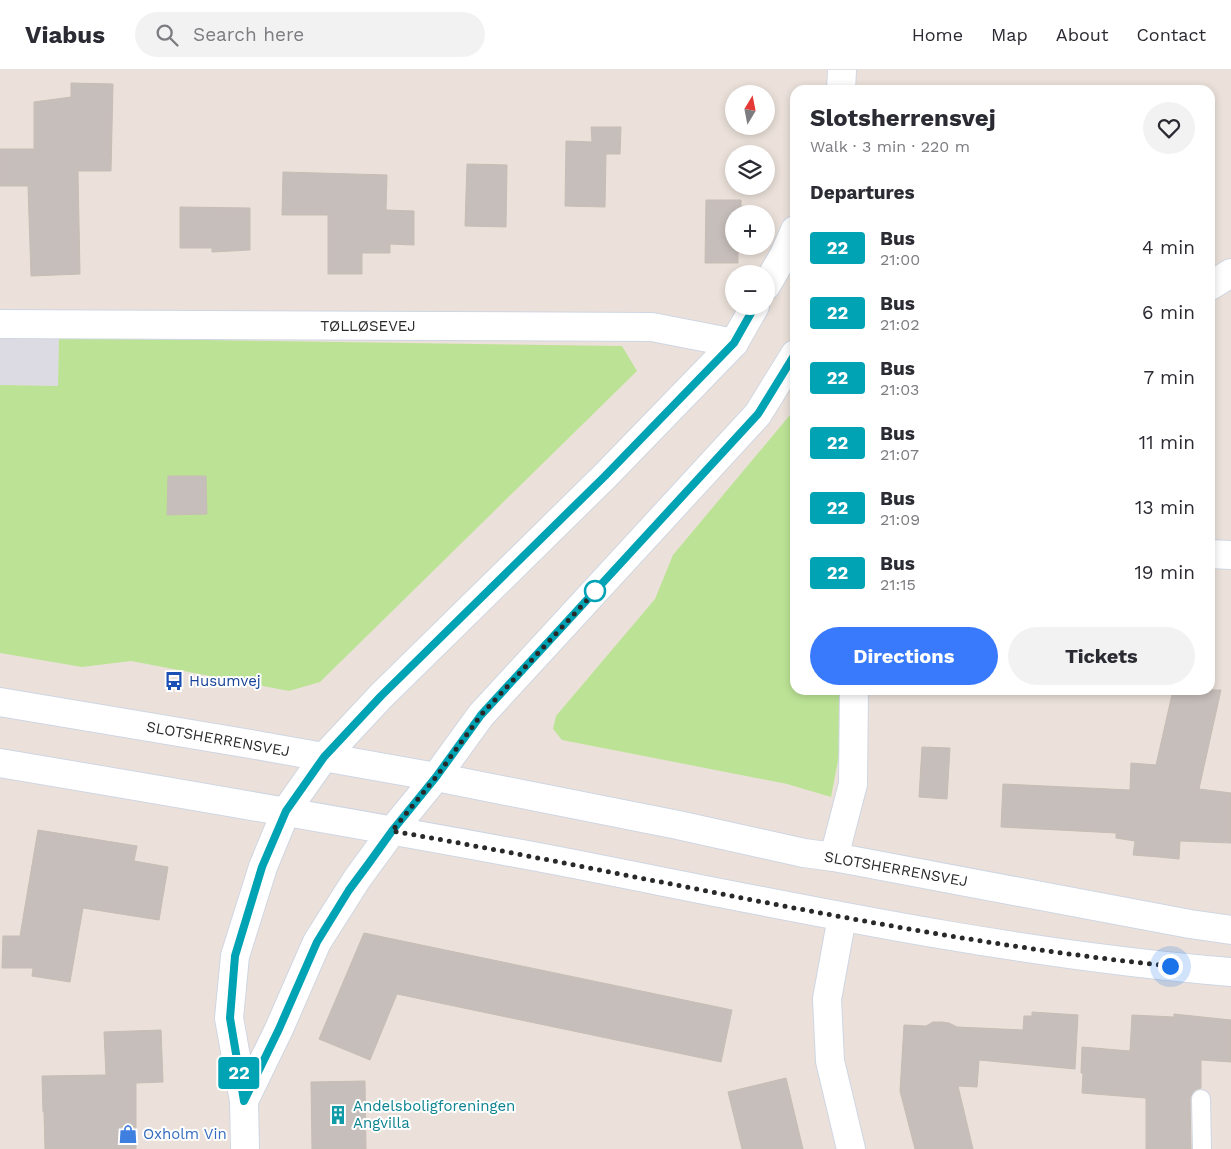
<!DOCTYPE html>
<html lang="en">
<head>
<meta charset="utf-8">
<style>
	:root { --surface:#fff; --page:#f2f2f3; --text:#2b2b33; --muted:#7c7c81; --line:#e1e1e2; --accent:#387afb }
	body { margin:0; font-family:"Work Sans",sans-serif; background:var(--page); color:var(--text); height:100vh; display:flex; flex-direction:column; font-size:19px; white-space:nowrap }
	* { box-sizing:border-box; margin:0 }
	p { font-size:16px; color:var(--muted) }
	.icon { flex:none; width:28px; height:28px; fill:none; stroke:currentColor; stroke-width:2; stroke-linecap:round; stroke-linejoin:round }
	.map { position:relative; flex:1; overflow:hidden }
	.sheet { position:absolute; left:790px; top:15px; width:425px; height:610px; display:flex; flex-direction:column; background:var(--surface); border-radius:15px; box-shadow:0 2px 8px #0003 }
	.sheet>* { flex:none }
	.badge { padding:0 10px; border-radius:4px; font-size:18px; line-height:32px }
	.needle { width:32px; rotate:10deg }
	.controls { position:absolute; left:725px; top:15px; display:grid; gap:10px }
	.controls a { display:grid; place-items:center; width:50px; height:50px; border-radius:50%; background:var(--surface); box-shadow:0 2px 8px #0003; font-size:25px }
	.you { position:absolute; width:25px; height:25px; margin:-12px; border:4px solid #fff; border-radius:50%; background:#1a73e8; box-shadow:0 0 0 8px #1a73e833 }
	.map>.badge { position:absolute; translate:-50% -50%; box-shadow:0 0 0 2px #fff }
	h2 { padding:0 20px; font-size:19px; line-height:45px }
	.round { display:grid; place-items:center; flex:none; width:52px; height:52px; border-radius:26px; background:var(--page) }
	.overview { display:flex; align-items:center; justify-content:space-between; height:85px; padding:0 20px }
	h1 { font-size:24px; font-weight:700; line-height:38px }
	.primary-button { display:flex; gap:10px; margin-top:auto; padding:10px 20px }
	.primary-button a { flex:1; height:58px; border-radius:30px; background:var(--accent); color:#fff; font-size:20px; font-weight:700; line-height:58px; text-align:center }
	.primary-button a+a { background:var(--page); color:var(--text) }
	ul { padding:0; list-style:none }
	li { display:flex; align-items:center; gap:15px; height:65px; padding:0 20px }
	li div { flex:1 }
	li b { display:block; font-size:19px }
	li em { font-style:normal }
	li .badge { min-width:55px; font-weight:700; text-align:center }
	header { display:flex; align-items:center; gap:30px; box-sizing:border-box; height:70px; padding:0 25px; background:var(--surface); border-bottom:1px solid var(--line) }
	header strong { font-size:24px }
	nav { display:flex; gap:28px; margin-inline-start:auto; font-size:18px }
	.search { width:350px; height:45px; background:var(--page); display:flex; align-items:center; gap:12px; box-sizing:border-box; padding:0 18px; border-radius:28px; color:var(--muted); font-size:19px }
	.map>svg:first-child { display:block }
</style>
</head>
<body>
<header>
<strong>Viabus</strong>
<div class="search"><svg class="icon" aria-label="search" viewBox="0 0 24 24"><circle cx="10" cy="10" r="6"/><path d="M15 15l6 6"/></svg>Search here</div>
<nav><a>Home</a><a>Map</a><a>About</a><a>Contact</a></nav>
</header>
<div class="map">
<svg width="1231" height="1079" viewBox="0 0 1231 1079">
	<rect width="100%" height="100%" fill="#ebe1da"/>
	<polygon fill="#dcdbe3" points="0,267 59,268 58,316 0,315"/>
	<g fill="#bce395">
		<polygon points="59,268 622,276 637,301 320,612 289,621 131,591 82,597 0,583 0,315 58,316"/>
		<polygon points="795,337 795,620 840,620 840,680 831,727 787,714 562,670 553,659 556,646 655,529 673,485 790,345"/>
	</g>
	<g fill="#c6beba" stroke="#c6bdb4">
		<polygon points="71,13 113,14 111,101 78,101 80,204 31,206 28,116 0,116 0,79 34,79 34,32 71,27"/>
		<polygon points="591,57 621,57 620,84 606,84 605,137 565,136 566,71 592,72"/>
		<polygon points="467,94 507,95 506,157 465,156"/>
		<polygon points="283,102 387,105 386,140 414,141 414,175 390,174 390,183 362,183 362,204 328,204 328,145 282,145"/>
		<polygon points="706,130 741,130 741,137 748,138 747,144 734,144 734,176 747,176 746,181 738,181 738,193 705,193"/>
		<polygon points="180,137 250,138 250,180 212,182 212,178 180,178"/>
		<polygon points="168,406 206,406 207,444 167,445"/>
		<polygon points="1173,620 1221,620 1199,719 1231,723 1231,773 1180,771 1179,789 1159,787 1133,785 1135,771 1116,768 1116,763 1001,757 1003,714 1130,720 1131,693 1156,695"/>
		<polygon points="922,677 950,678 947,729 919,727"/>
		<polygon points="38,760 137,776 134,791 168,797 159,850 83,838 70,912 32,906 33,898 2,898 3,866 20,866"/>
		<polygon points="364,863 732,940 721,992 397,924 370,990 319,969"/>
		<polygon points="1032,942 1078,945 1075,999 979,990 977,1017 958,1016 973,1079 915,1079 900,1021 904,955 926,956 933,952 942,952 949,953 957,957 1023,960 1024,946 1032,946"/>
		<polygon points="1174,944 1231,950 1231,992 1201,990 1201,1018 1195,1020 1192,1024 1190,1029 1191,1079 1146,1079 1146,1028 1082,1023 1083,1003 1081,1003 1082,977 1130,981 1132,945 1174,947"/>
		<polygon points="161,960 163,1012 136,1013 136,1079 45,1079 44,1042 43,1042 42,1006 106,1005 104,962"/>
		<polygon points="786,1008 803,1079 742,1079 728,1022"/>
		<polygon points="365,1011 366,1079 312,1079 311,1012"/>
	</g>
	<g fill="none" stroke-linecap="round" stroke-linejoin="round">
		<g stroke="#cfd6e2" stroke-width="20">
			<polyline id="lane" points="1201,1029 1202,1079"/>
		</g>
		<g stroke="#cfd6e2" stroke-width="30">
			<g id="street">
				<polyline points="1210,216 1231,203"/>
				<polyline points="0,254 652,257 734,273"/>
				<polyline points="1210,484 1231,485"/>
				<polyline points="834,787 853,714 854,620"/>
				<polyline points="842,847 827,929 830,991 851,1079"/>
			</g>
		</g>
		<g stroke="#cfd6e2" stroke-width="30">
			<g id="secondary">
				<polyline points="841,20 842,0"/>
				<polyline points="766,216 784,185 795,160"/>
				<polyline points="0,632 256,675 436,707 678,755 804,783 834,787 1190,854 1231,860"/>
				<path d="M 0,693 C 190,725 380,757 569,793 C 788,836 1008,884 1231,902"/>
				<polyline points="244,1031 279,959 317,872 357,809 392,761 436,707 481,645 758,344 795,284"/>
				<polyline points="245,1079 244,1031 229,948 235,886 263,797 286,741 324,687 381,626 605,406 734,273 755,236"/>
			</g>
		</g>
		<use href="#lane" stroke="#fff" stroke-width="18"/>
		<use href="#street" stroke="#fff" stroke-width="28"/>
		<use href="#secondary" stroke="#fff" stroke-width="28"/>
	</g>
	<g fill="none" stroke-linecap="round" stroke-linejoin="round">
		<g stroke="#fff" stroke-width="11">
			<polyline id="line" points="755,236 734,273 605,406 381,626 324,687 286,741 262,797 235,886 230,948 244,1031 279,959 317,872 349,820 369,793 392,761 436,707 481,645 758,344 795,284"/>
		</g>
		<use href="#line" stroke="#00a3b4" stroke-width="8"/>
		<path stroke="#292929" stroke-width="5" stroke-dasharray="0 9" d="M 595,521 L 600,516 L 481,645 L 436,707 L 392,761 C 651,806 908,869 1170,896"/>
	</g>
	<defs>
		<g id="bus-bare" transform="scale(1.5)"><path d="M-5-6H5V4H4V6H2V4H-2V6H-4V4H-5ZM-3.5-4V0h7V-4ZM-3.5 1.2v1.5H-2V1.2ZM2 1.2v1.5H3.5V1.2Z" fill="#1a4fb4" stroke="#fff" stroke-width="2.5" paint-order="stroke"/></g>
		<g id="building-bare" transform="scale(1.5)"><path d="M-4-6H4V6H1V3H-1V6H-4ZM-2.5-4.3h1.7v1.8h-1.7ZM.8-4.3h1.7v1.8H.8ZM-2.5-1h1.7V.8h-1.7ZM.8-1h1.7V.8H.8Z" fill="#0f9aa8" stroke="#fff" stroke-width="2.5" paint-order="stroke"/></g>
		<g id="shop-bare" transform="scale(1.5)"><path d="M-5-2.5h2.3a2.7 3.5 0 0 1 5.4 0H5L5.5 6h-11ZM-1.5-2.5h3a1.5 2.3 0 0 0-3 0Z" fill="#3f7fe0" stroke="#fff" stroke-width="2.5" paint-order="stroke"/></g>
	</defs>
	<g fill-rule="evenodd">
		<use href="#bus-bare" x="174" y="611"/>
		<use href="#building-bare" x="338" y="1045"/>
		<use href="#shop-bare" x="128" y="1064"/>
	</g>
	<circle fill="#fff" stroke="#00a3b4" stroke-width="2.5" cx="595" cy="521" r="10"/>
	<g text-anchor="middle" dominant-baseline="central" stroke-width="4" stroke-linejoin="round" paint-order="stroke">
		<g font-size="15" fill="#292929" stroke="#fff">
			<text x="368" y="256">TØLLØSEVEJ</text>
			<text transform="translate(218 669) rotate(10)">SLOTSHERRENSVEJ</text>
			<text transform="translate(896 799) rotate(10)">SLOTSHERRENSVEJ</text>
		</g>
		<g font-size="15" fill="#164399" stroke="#fff" text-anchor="start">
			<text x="189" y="611">Husumvej</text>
		</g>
		<g font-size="15" fill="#0d838f" stroke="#fff" text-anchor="start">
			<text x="353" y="1036">Andelsboligforeningen<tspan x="353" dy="17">Angvilla</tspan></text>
		</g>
		<g font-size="15" fill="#366cbe" stroke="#fff" text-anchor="start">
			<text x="143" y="1064">Oxholm Vin</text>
		</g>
	</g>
</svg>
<div class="controls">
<a><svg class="needle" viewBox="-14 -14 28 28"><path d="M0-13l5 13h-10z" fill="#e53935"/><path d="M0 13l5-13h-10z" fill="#7c7c81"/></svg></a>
<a><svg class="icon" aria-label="layers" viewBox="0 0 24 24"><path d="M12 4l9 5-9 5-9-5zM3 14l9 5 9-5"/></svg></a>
<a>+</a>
<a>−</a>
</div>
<div class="you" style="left:1170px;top:896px"></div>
<b class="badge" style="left:239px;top:1003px;background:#00a3b4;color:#fff">22</b>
<section class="sheet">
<div class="overview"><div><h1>Slotsherrensvej</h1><p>Walk · 3 min · 220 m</p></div><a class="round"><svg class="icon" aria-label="heart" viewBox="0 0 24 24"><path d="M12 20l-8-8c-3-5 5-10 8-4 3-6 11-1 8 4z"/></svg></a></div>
<h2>Departures</h2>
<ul>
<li><span class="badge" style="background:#00a3b4;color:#fff">22</span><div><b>Bus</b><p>21:00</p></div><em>4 min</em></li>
<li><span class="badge" style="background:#00a3b4;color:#fff">22</span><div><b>Bus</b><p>21:02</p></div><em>6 min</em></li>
<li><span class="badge" style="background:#00a3b4;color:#fff">22</span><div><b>Bus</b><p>21:03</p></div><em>7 min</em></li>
<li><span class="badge" style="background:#00a3b4;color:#fff">22</span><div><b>Bus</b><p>21:07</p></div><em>11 min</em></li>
<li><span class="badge" style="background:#00a3b4;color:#fff">22</span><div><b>Bus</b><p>21:09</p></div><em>13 min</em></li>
<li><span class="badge" style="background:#00a3b4;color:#fff">22</span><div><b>Bus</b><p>21:15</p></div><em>19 min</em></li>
</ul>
<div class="primary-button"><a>Directions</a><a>Tickets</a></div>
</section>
</div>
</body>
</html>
